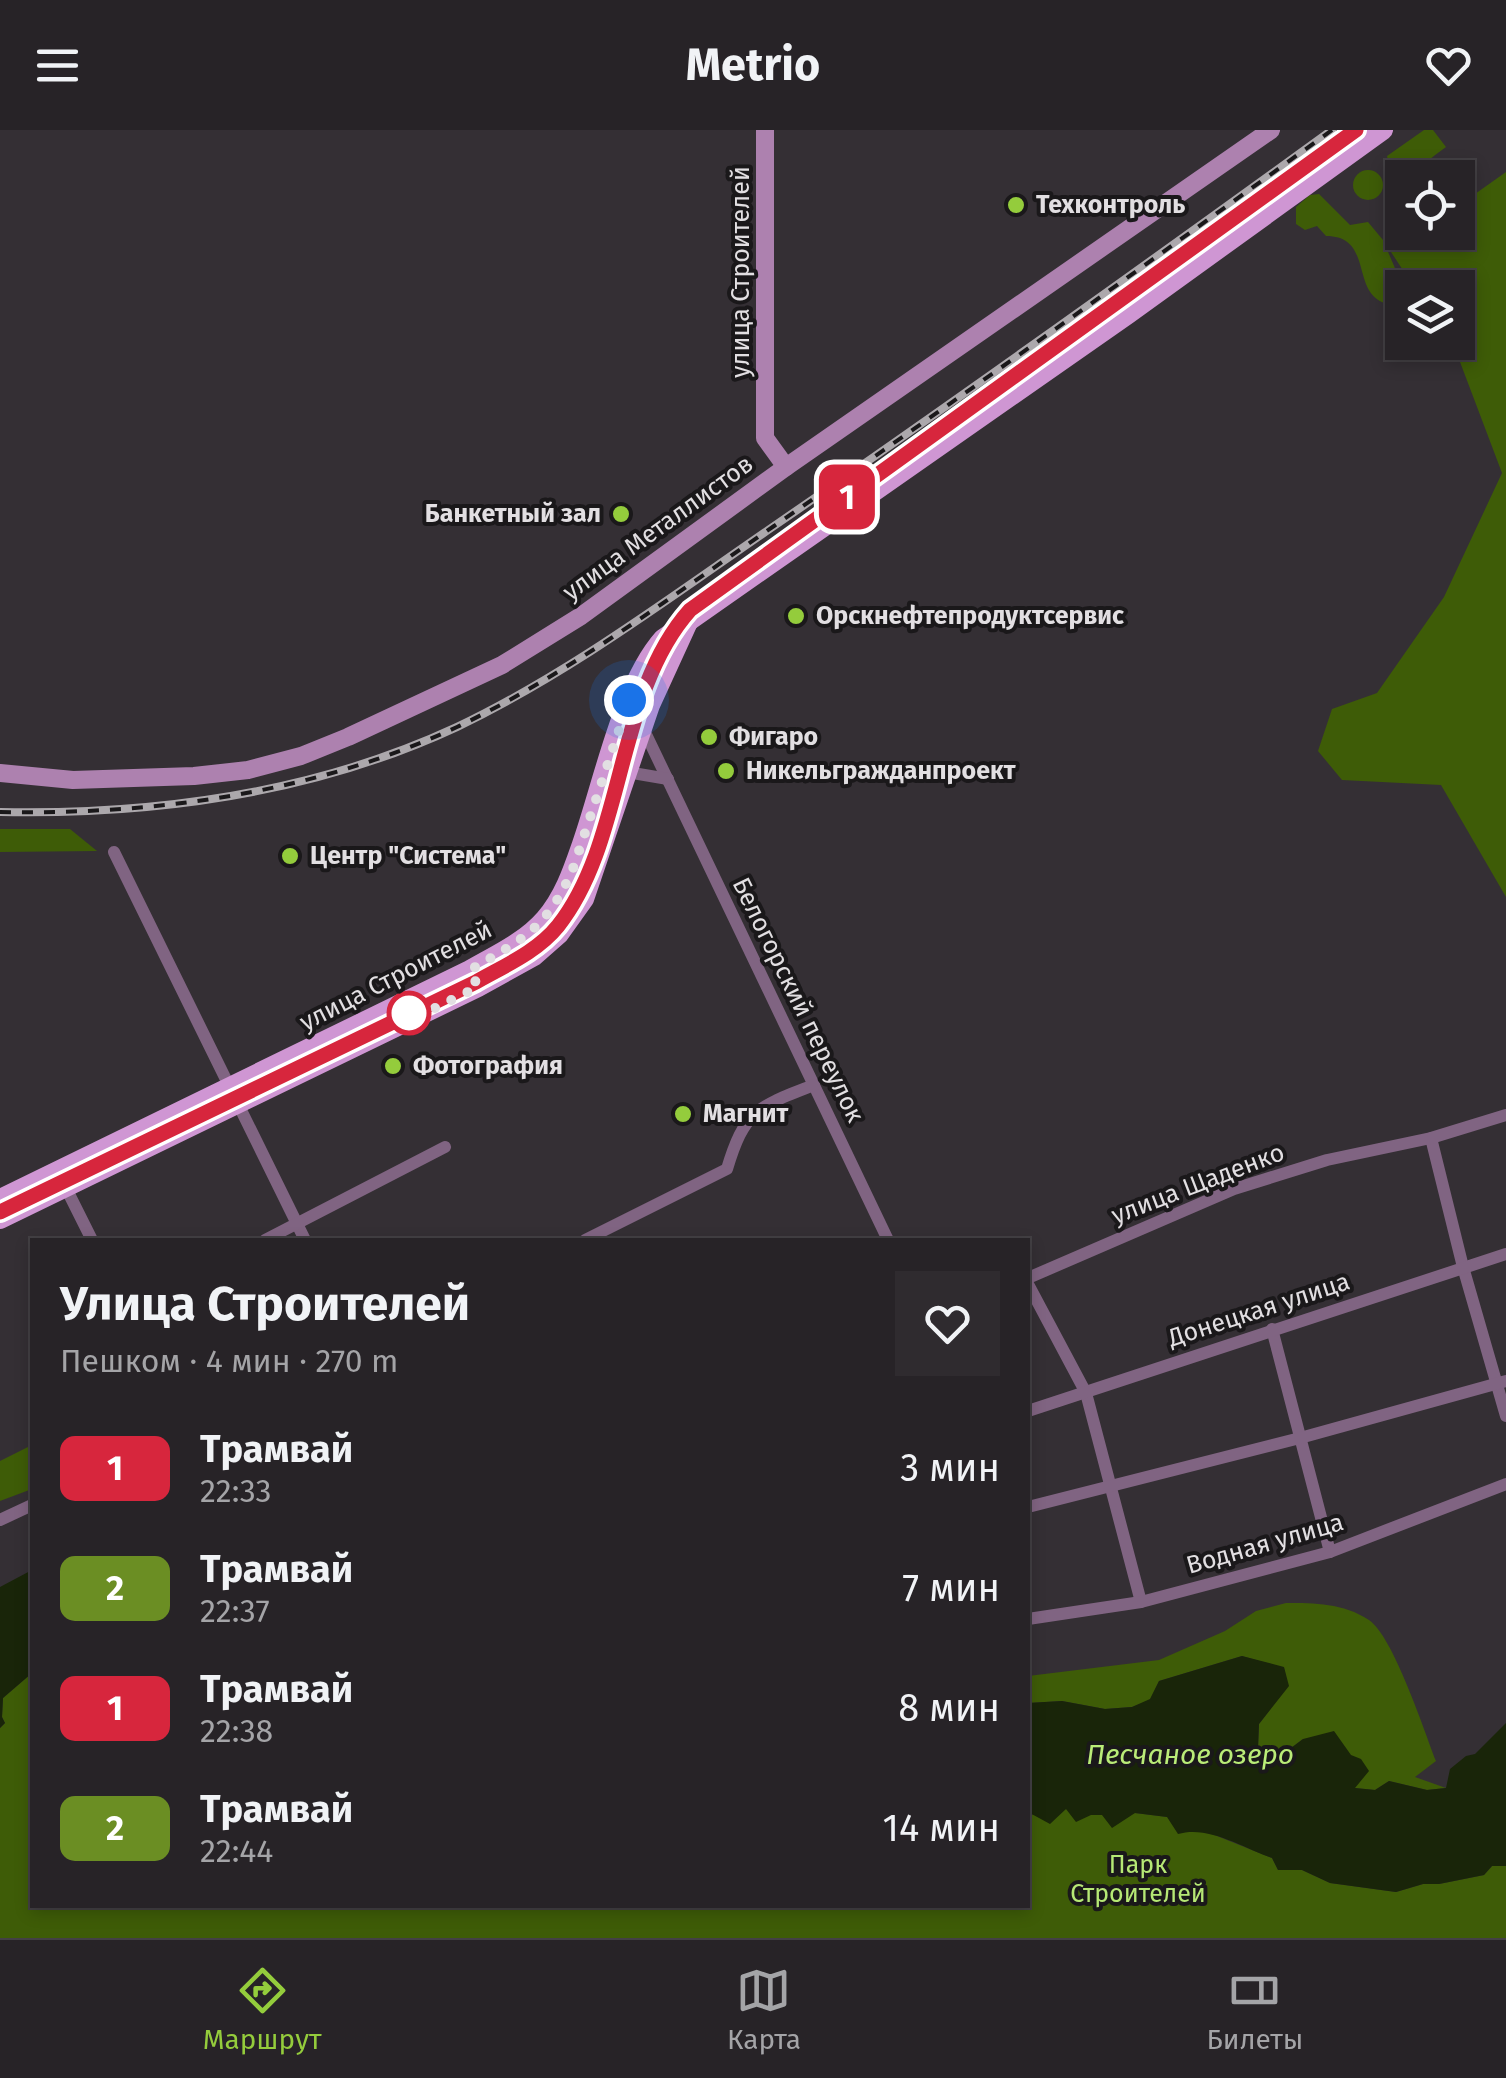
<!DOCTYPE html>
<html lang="ru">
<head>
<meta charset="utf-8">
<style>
	:root { --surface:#272327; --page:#2f2b2f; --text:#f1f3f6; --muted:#a4a4a7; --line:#434044; --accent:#94cc3c }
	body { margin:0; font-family:"Fira Sans",sans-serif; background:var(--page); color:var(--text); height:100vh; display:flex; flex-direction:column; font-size:38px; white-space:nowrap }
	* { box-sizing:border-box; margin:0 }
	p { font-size:32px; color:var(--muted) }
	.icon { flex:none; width:55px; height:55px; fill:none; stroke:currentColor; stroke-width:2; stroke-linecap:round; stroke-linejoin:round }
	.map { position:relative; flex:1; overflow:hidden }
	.sheet { position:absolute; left:30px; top:1108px; width:1000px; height:670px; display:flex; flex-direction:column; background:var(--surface); border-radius:0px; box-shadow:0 5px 15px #0003,0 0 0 2px var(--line) }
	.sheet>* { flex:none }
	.badge { padding:0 20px; border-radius:15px; font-size:35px; line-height:65px }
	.buttons { position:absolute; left:1385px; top:30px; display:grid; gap:20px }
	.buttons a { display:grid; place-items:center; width:90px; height:90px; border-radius:0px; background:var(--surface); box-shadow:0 5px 15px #0003,0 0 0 2px var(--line); font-size:50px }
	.you { position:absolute; width:50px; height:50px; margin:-25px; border:8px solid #fff; border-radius:50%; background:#1a73e8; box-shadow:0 0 0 15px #1a73e833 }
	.map>.badge { position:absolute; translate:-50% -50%; box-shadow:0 0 0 5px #fff }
	.round { display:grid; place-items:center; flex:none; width:105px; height:105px; border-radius:0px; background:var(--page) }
	.head { display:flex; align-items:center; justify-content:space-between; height:170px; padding:0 30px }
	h1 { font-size:48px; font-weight:700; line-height:75px }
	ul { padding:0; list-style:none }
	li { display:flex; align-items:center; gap:30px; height:120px; padding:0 30px }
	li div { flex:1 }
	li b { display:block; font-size:38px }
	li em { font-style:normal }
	li .badge { min-width:110px; font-weight:700; text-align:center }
	header { display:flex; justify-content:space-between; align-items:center; height:130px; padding:0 30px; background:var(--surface); font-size:45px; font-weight:700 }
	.tabs { display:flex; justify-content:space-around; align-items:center; height:140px; border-top:2px solid var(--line); background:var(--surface); font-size:28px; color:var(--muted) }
	.tabs a { display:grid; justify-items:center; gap:5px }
	.tabs .active { color:var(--accent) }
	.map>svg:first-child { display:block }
</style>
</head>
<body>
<header><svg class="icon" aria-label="menu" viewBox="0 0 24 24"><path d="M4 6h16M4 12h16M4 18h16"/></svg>Metrio<svg class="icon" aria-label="heart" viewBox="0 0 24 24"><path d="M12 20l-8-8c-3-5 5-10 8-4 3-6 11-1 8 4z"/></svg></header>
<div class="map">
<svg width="1506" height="1808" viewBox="0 0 1506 1808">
	<rect width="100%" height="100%" fill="#342f34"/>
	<g fill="#3e5c07">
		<path d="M 1424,0 L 1433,0 L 1446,17 C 1429,29 1412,47 1390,40 L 1387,26 Z"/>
		<circle cx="1368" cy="55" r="15"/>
		<polygon points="1506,42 1506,767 1441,655 1342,650 1318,621 1332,579 1377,563 1444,467 1502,343 1457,224 1450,213 1458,212 1458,158 1414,157 1391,122 1419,103 1458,102 1458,76"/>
		<path d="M 1319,64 L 1350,95 L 1368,92 L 1383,110 L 1403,157 L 1388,174 C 1349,165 1375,106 1326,106 L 1317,96 L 1305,100 L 1296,94 L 1296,77 L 1310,65 Z"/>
		<polygon points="0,699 70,699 97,721 0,722"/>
		<polygon points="32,1315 32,1359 0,1371 0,1331"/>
		<path d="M 1286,1473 C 1315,1473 1343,1473 1369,1490 C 1393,1506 1424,1600 1436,1631 L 1415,1647 L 1446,1658 L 1427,1660 L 1389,1651 L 1375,1660 L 1354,1658 L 1351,1626 L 1303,1609 L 1271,1633 L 1258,1618 L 1259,1594 L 1288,1556 L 1284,1538 L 1242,1526 L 1159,1551 L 1150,1570 L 1132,1577 L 1105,1579 L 1062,1571 L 1028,1573 L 1028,1546 L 1159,1530 L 1225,1501 L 1256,1481 Z"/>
		<polygon points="32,1543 32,1775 1028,1775 1028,1682 1031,1685 1066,1679 1091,1685 1135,1683 1168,1687 1191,1700 1212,1704 1272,1728 1278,1740 1302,1740 1330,1753 1396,1762 1423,1754 1439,1754 1484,1745 1492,1736 1506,1736 1506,1808 0,1808 0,1598 5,1593 2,1587 3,1568"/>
	</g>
	<g fill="#192509">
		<polygon points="32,1440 32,1543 3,1568 2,1587 5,1593 0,1598 0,1457"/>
		<path d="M 1242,1526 L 1284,1537 L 1289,1556 L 1259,1594 L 1258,1618 L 1271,1633 L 1303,1609 L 1334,1601 L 1351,1625 L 1361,1629 L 1369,1641 L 1355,1658 L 1375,1660 L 1389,1651 L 1427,1660 L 1446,1658 L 1450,1639 L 1466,1626 L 1475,1624 L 1506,1593 L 1506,1736 L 1492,1736 L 1484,1745 L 1439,1754 L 1423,1754 L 1396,1762 L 1330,1753 L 1302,1740 L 1278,1740 L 1272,1728 C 1243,1718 1209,1695 1178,1704 L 1167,1687 L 1135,1683 L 1112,1698 L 1102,1685 L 1091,1685 L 1076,1692 L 1066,1679 L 1050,1694 L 1028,1682 L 1028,1573 L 1062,1571 L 1105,1579 L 1132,1577 L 1150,1569 L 1159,1551 Z"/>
	</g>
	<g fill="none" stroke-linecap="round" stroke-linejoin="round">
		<g stroke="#806482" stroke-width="12">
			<polyline points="622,591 643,598 888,1110"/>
			<polyline points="621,641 668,649"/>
			<polyline points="114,722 305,1110"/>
			<polyline points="1431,1008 1463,1137 1506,1286"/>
			<polyline points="64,1054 92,1110"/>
			<polyline points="265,1110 445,1017"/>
			<path d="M 585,1110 L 727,1039 C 745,979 758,977 814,955"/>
			<polyline points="1028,1148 1234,1059 1327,1030 1431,1008 1506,985"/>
			<polyline points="1028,1154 1086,1263 1141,1472"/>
			<polyline points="1272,1199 1330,1422"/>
			<polyline points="1028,1281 1506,1124"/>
			<polyline points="1028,1377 1300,1308 1506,1251"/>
			<polyline points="0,1390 32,1375"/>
			<polyline points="1028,1489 1141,1472 1330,1422 1506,1354"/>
		</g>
		<g stroke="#ad81af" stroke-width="18">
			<polyline points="765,0 765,308 786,337"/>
			<polyline points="0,643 73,650 194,646 248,640 301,626 348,607 502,535 581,486 786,337 1271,0"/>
		</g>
		<g stroke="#cf96d3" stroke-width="20">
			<path d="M 0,1069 L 470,840 C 496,825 525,812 545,789 C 564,767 573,740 582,714 C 603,654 623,554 663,509 L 1128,184 L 1383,0"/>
			<polyline points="0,1089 478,857 534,826 559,804 584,769 650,575 688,492"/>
		</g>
		<path stroke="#aca8ac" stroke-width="2.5" d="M 0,1082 L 476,852 C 504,836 537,822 558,796 C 627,708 614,566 690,480 L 1356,0"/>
		<g stroke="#aca8ac" stroke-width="8">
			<path id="rail" d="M 0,682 C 155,685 315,663 457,597 C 570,543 672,466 774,396 C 962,267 1147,134 1332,0"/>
		</g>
		<use href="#rail" stroke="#1a181a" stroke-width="4" stroke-dasharray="11" stroke-linecap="butt"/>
	</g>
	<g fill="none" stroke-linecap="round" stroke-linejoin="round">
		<g stroke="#fff" stroke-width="22">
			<path id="line" d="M 0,1082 L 476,852 C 504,836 537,822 558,796 C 626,710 615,564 690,480 L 1356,0"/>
		</g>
		<use href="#line" stroke="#d7263d" stroke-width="15"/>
		<path stroke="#e2dfe2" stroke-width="10" stroke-dasharray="0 18" d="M 409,883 L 400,895 L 478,857 L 470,840 C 524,809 549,797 574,736 L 629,570"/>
	</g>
	<g fill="#94cc3c" stroke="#1a181a" stroke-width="4">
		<circle cx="1016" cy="75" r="10"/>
		<circle cx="621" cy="384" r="10"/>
		<circle cx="796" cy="486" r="10"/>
		<circle cx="709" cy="607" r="10"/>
		<circle cx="726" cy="641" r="10"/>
		<circle cx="290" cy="726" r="10"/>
		<circle cx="393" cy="936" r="10"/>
		<circle cx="683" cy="984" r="10"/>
	</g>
	<circle fill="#fff" stroke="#d7263d" stroke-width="5" cx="409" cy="883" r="20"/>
	<g text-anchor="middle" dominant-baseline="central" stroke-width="8" stroke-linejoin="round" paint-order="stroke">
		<g font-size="25" font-weight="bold" fill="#e2dfe2" stroke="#1a181a" text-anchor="start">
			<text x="1036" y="75">Техконтроль</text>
			<text x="601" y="384" text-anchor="end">Банкетный зал</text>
			<text x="816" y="486">Орскнефтепродуктсервис</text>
			<text x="729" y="607">Фигаро</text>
			<text x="746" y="641">Никельгражданпроект</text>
			<text x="310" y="726">Центр "Система"</text>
			<text x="413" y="936">Фотография</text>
			<text x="703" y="984">Магнит</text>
		</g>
		<g font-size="25" fill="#e2dfe2" stroke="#1a181a">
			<text transform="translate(741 142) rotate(-90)">улица Строителей</text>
			<text transform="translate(658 398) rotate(-36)">улица Металлистов</text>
			<text transform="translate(396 846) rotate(-27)">улица Строителей</text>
			<text transform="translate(798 870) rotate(64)">Белогорский переулок</text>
			<text transform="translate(1198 1054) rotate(-21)">улица Щаденко</text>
			<text transform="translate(1259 1180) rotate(-18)">Донецкая улица</text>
			<text transform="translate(1265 1414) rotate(-16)">Водная улица</text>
		</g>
		<g font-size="25" fill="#b6e875" stroke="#1a181a">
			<text x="1138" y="1735">Парк<tspan x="1138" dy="29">Строителей</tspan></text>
		</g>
		<g font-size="28" font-style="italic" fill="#baec78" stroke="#1a181a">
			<text x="1190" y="1624">Песчаное озеро</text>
		</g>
	</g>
</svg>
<div class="buttons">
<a><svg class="icon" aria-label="locate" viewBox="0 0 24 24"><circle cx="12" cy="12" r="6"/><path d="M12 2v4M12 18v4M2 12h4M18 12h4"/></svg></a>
<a><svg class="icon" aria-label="layers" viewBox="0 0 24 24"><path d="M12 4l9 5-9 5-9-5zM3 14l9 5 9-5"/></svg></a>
</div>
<div class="you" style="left:629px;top:570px"></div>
<b class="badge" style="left:847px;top:367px;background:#d7263d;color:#fff">1</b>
<section class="sheet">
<div class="head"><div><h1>Улица Строителей</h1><p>Пешком · 4 мин · 270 m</p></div><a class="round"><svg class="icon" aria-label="heart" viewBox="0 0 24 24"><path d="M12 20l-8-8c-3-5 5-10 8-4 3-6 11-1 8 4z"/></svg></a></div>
<ul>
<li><span class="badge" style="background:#d7263d;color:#fff">1</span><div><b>Трамвай</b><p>22:33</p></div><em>3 мин</em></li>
<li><span class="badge" style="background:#6b8e23;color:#fff">2</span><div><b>Трамвай</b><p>22:37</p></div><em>7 мин</em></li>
<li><span class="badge" style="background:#d7263d;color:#fff">1</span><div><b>Трамвай</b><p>22:38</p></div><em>8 мин</em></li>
<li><span class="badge" style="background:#6b8e23;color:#fff">2</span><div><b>Трамвай</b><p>22:44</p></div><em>14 мин</em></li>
</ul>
</section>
</div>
<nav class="tabs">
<a class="active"><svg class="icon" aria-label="directions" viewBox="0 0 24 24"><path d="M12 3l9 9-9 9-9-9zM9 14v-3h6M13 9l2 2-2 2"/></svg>Маршрут</a>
<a><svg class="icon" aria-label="map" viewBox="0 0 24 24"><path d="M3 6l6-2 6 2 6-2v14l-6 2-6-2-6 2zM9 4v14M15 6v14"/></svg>Карта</a>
<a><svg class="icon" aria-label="tickets" viewBox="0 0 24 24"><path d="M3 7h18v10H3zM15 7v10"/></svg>Билеты</a>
</nav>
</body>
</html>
